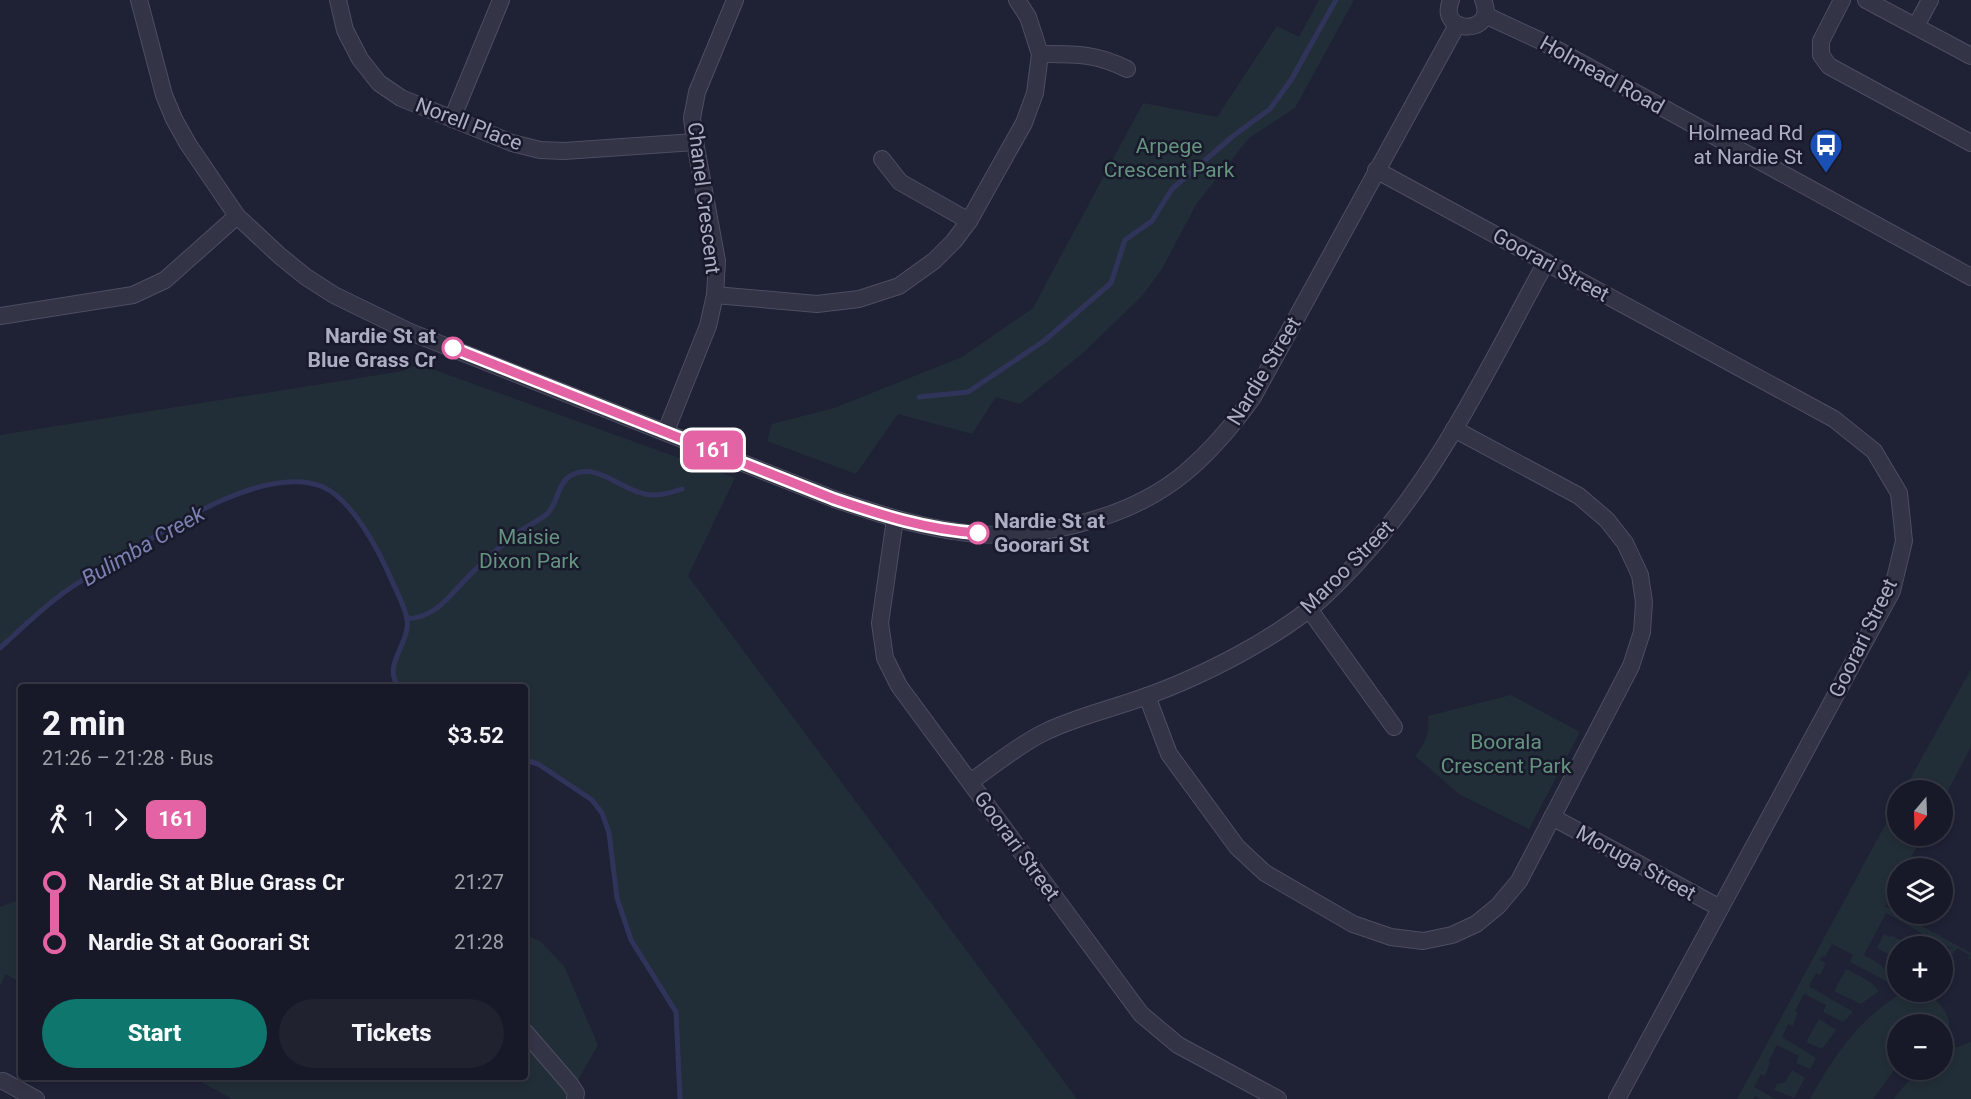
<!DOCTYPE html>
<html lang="en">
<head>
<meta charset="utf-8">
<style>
	:root { --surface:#171928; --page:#202230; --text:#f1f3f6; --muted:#9ea0a8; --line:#363845; --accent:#0f766e }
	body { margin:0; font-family:Roboto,sans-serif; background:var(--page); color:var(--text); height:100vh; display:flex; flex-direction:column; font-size:22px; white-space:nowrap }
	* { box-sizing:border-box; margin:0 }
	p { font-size:20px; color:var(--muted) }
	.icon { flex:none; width:33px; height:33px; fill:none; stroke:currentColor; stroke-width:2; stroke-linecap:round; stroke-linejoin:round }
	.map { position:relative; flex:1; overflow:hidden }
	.drawer { position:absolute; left:18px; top:684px; width:510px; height:396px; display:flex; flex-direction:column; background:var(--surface); border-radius:6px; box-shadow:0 3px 9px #0003,0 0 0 2px var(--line) }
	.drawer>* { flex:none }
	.badge { padding:0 12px; border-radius:9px; font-size:21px; line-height:39px }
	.needle { width:39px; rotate:199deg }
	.fabs { position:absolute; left:1887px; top:780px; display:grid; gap:12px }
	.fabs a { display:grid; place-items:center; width:66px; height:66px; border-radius:50%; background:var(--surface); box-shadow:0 3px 9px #0003,0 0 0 2px var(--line); font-size:30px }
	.map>.badge { position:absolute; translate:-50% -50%; box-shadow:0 0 0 3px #fff }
	.legs { display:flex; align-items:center; gap:9px; height:66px; padding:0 24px; font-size:20px }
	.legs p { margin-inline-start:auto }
	.overview { display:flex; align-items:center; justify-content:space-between; height:102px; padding:0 24px }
	h1 { font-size:33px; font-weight:800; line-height:45px }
	.primary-button { display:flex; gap:12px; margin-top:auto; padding:12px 24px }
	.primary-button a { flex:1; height:69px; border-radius:36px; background:var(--accent); color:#fff; font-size:24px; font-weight:800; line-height:69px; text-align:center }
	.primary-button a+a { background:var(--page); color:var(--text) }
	ul { padding:0 24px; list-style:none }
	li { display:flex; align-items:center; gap:21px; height:60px; font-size:22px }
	li i { display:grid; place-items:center; width:9px; height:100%; margin:0 8px; background:currentColor }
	li i::after { content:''; width:15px; height:15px; margin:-8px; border:4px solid; border-radius:50%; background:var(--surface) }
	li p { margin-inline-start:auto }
	li:first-child i { background:linear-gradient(#0000 50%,currentColor 0) }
	li:last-child i { background:linear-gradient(currentColor 50%,#0000 0) }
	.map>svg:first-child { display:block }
</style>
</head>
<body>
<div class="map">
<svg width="1971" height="1099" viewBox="0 0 1971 1099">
	<rect width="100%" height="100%" fill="#1f2135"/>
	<g fill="#222e37">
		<polygon points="1319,0 1354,0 1295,108 1249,138 1197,203 1162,269 1142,296 1083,353 1020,404 996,397 972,434 898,414 856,474 767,441 772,424 834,408 962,357 1033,308 1143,103 1217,117 1277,26 1299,37"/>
		<path d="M 418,364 L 735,478 L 688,576 L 1077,1099 L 680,1099 L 676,1012 L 631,940 L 617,898 L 609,833 L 602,813 L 592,800 L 538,764 L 525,760 L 525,687 L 399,687 C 381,665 411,643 407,619 C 405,607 397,592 392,581 C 380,553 353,500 323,487 C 265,463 168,528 120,558 C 99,571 77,582 58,597 C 38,612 19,631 0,648 L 0,435 L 403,371 Z"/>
		<polygon points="1971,669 1971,747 1943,800 1942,790 1904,790"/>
		<path d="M 1511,695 L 1580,732 L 1529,829 L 1459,794 L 1415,756 C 1425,743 1430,733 1428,716 Z"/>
		<path d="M 1897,803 L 1898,836 L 1923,836 L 1905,868 L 1898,868 L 1897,882 L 1885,906 L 1971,953 L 1971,960 L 1968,958 L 1969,955 L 1957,948 L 1953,954 L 1949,952 L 1951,948 L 1938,941 L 1935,946 L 1923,946 L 1928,937 L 1886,913 L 1864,955 C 1878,964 1887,964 1890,983 L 1850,962 L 1853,955 L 1832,944 L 1825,957 L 1822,956 L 1820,960 L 1826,963 L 1820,975 L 1816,973 L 1809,986 L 1853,1012 L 1843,1022 L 1823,1012 L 1826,1005 L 1804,994 L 1795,1011 L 1798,1013 L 1793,1026 L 1788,1024 L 1782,1037 L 1816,1058 L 1810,1069 L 1796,1063 L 1799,1056 L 1777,1045 L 1768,1062 L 1770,1063 L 1765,1076 L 1761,1074 L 1754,1087 L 1776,1099 L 1760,1099 L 1755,1096 L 1753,1099 L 1737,1099 Z"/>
		<polygon points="21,899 21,983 6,974 0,986 0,907"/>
		<polygon points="525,934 541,942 564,966 598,1045 567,1099 232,1099 192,1077 525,1077"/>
		<polygon points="1884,934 1890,937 1891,935 1907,944 1906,946 1898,946 1897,959 1877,948"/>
		<polygon points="1846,969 1869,981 1879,991 1861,1004 1834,991"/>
		<path d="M 1904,992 C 1910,991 1919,990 1924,992 C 1938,998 1954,1018 1948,1032 L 1943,1035 L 1942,1024 L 1898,1024 L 1897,1066 L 1873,1099 L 1810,1099 C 1835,1054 1859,1018 1904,992 Z"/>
		<polygon points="1819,1019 1836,1030 1822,1049 1806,1042"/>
		<polygon points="1971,1042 1971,1099 1893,1099 1918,1070 1942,1070 1943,1052"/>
		<polygon points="1792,1070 1805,1078 1794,1098 1774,1090 1777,1084 1785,1082"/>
	</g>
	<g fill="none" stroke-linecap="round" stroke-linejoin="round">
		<g stroke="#31345a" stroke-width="5">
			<polyline points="919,397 968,392 1044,341 1111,283 1125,240 1152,221 1172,189 1233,136 1270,109 1291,80 1336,0"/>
			<path d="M 407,619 C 435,617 447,599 465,580 C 479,565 496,550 512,537 C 523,527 536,523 547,514 C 558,504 557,484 570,476 C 594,462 616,485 638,492 C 653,498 667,494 682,489"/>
			<path d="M 0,648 C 19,631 38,612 58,597 C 77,582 99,571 120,558 C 168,528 265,463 323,487 C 353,500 380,553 392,581 C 397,592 405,607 407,619 C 411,643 381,665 399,687"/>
			<polyline points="525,760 538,764 592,800 602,813 609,833 617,898 631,940 676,1012 680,1099"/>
		</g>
		<g stroke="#4d4e61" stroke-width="18">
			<g id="minor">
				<path d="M 139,0 L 164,95 L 174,119 L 188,144 L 237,216 L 280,256 L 306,277 L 334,295 L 410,332 L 834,499 C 873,512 912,525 953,531 C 1027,544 1128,521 1186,472 C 1213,449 1233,425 1253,397 L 1457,25"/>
				<polyline points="338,0 345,30 360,59 379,83 401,98 512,143 540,150 564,151 695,142"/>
				<path d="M 1451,0 C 1436,36 1499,35 1483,0"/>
				<polyline points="1842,0 1821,41 1821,55 1829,66 1971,143"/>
				<polyline points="1866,0 1971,56"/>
				<polyline points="1485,15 1543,42 1971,277"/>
				<polyline points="1916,26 1930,0"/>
				<path d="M 1040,54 C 1074,54 1096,53 1127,69"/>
				<polyline points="452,119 501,0"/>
				<polyline points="882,159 900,182 969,221"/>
				<polyline points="1376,170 1834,419 1874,451 1899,493 1904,541 1892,591 1617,1099"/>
				<polyline points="715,295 817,304 859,299 899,286 934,261 954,241 969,221 1024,123 1035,93 1040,54 1028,17 1017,0"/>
				<polyline points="0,316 133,295 165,280 237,216"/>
				<polyline points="666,431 708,326 715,295 717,261 695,142 692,118 697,92 735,0"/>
				<polyline points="895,519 880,623 885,658 899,686 1141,1014 1178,1045 1278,1099"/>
				<polyline points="1309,609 1394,727"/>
				<polyline points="1147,696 1169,754 1237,847 1265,873 1353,924 1391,937 1423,941 1452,935 1476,924 1498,906 1519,881 1631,666 1642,632 1644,602 1640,575 1625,543 1607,520 1579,496 1454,429"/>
				<path d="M 970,782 C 995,765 1018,745 1045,732 C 1076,717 1111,709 1144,697 C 1176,686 1208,671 1238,655 C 1262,642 1286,627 1307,611 C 1325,597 1341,580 1356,564 C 1438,476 1489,366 1546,262"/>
				<polyline points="1552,817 1720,908"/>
				<polyline points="525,1032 570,1084 576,1093 575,1099"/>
				<polyline points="3,1081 36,1099"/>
			</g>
		</g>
		<use href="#minor" stroke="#333446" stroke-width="16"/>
	</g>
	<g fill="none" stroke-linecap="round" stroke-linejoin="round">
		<g stroke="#fff" stroke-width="14">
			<path id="line-1" d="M 453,348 L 834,499 C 881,515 928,530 978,533"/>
		</g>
		<use href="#line-1" stroke="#e463a4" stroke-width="9"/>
	</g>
	<defs>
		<g id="bus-pin" transform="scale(1.725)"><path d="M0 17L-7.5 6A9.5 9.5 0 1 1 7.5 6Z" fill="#1a4fb4" stroke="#18192a"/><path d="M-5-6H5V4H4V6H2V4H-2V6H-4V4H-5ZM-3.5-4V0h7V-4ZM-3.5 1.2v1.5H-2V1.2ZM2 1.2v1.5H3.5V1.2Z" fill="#fff"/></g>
	</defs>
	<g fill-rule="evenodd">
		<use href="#bus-pin" x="1826" y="145"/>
	</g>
	<g fill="#fff" stroke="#e463a4" stroke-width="3">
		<circle cx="453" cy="348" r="10"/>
		<circle cx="978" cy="533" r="10"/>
	</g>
	<g text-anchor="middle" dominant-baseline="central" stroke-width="5" stroke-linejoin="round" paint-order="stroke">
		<g font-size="21" fill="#acadc3" stroke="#18192a">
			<text transform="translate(1602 75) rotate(29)">Holmead Road</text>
			<text transform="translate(469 124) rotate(21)">Norell Place</text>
			<text transform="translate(704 198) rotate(83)">Chanel Crescent</text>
			<text transform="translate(1551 265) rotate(29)">Goorari Street</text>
			<text transform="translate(1264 371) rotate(-59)">Nardie Street</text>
			<text transform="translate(1347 567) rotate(-45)">Maroo Street</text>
			<text transform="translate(1863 638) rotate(-64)">Goorari Street</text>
			<text transform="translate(1017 846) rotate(54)">Goorari Street</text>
			<text transform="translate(1636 863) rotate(29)">Moruga Street</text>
		</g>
		<g font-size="21" fill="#acadc3" stroke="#18192a" text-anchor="end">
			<text x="1803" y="133">Holmead Rd<tspan x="1803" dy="24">at Nardie St</tspan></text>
		</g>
		<g font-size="21" fill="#65927f" stroke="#18192a">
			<text x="1169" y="146">Arpege<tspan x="1169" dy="24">Crescent Park</tspan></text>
			<text x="529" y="537">Maisie<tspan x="529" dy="24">Dixon Park</tspan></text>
			<text x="1506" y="742">Boorala<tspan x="1506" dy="24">Crescent Park</tspan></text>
		</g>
		<g font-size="21" font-weight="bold" fill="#acadc3" stroke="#18192a" text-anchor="end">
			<text x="436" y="336">Nardie St at<tspan x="436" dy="24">Blue Grass Cr</tspan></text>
			<text x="994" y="521" text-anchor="start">Nardie St at<tspan x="994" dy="24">Goorari St</tspan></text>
		</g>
		<g font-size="22" font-style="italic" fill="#7c80b0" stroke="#18192a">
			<text transform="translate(143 546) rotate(-30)">Bulimba Creek</text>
		</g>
	</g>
</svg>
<div class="fabs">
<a><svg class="needle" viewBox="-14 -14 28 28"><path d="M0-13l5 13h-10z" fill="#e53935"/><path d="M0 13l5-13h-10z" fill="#9ea0a8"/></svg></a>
<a><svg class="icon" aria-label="layers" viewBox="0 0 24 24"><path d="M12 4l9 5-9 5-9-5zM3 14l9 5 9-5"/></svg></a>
<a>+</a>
<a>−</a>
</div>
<b class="badge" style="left:713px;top:450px;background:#e463a4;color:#fff">161</b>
<section class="drawer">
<div class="overview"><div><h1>2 min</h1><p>21:26 – 21:28 · Bus</p></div><b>$3.52</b></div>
<div class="legs"><svg class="icon" aria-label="walk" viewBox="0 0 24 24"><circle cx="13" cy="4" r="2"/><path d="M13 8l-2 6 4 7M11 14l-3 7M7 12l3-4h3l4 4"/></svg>1<svg class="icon" aria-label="forward" viewBox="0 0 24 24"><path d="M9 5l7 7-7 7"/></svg><b class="badge" style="background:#e463a4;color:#fff">161</b></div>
<ul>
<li><i style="color:#e463a4"></i><b>Nardie St at Blue Grass Cr</b><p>21:27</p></li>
<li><i style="color:#e463a4"></i><b>Nardie St at Goorari St</b><p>21:28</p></li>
</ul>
<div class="primary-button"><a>Start</a><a>Tickets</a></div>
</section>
</div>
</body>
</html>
